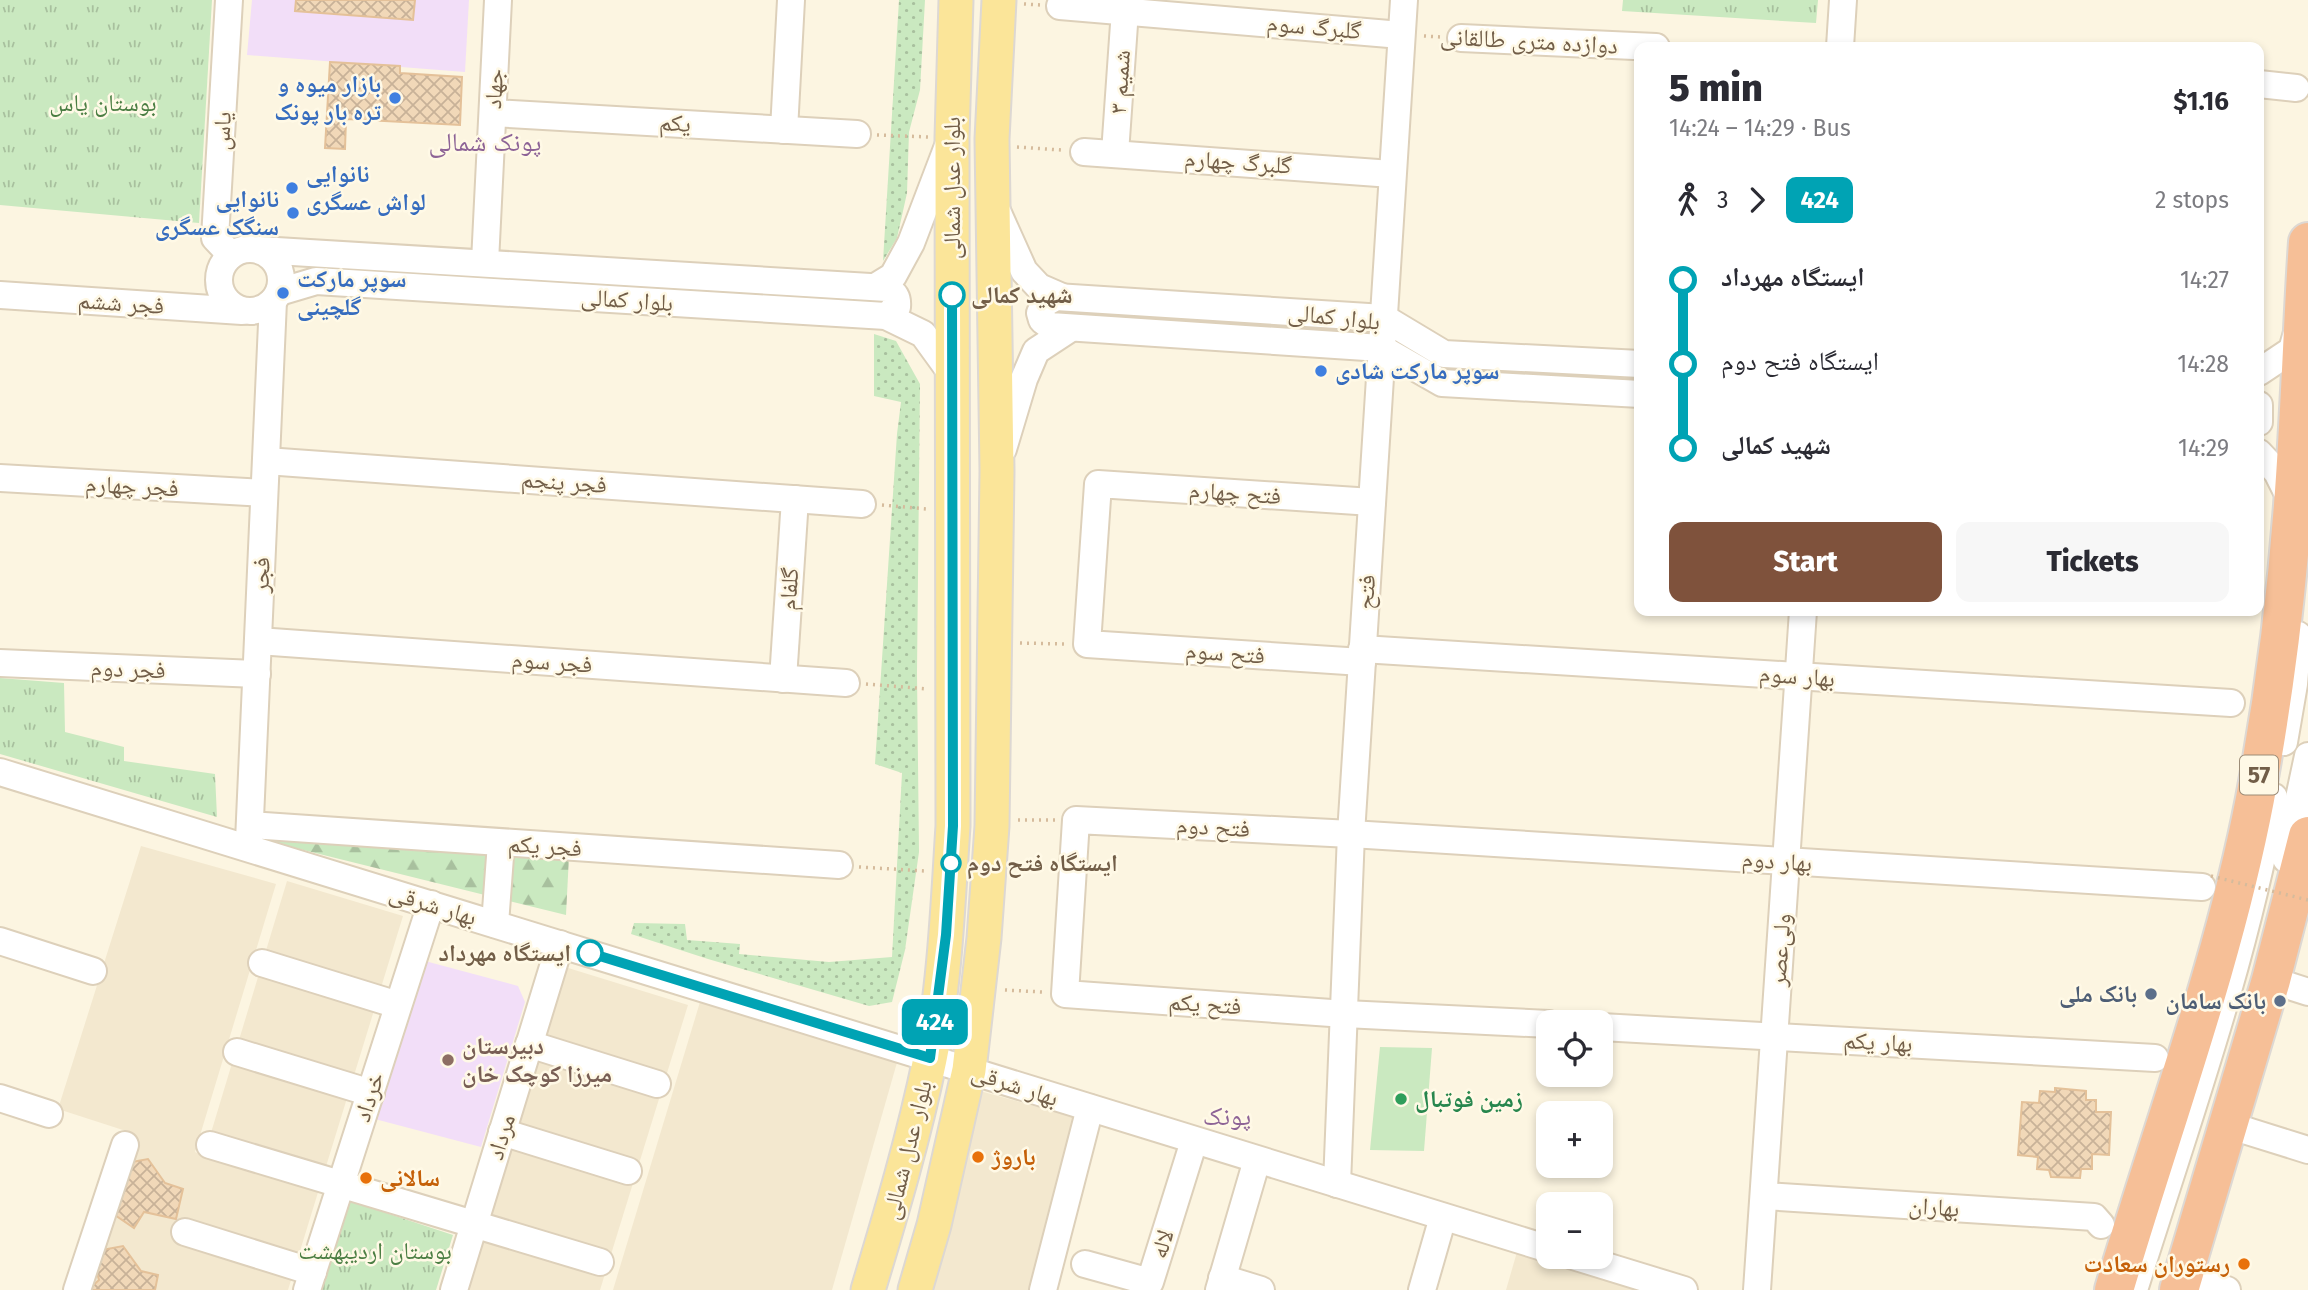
<!DOCTYPE html>
<html lang="en">
<head>
<meta charset="utf-8">
<style>
	:root { --surface:#fff; --page:#f7f7f7; --text:#2b2b33; --muted:#7c7c81; --accent:#7f523c }
	body { margin:0; font-family:"Fira Sans","Noto Naskh Arabic",sans-serif; background:var(--page); color:var(--text); height:100vh; display:flex; flex-direction:column; font-size:26px; white-space:nowrap }
	* { box-sizing:border-box; margin:0 }
	p { font-size:23px; color:var(--muted) }
	.icon { flex:none; width:38px; height:38px; fill:none; stroke:currentColor; stroke-width:2; stroke-linecap:round; stroke-linejoin:round }
	.map { position:relative; flex:1; overflow:hidden }
	.drawer { position:absolute; left:1634px; top:42px; width:630px; height:574px; display:flex; flex-direction:column; background:var(--surface); border-radius:14px; box-shadow:0 4px 10px #0003 }
	.drawer>* { flex:none }
	.badge { padding:0 14px; border-radius:10px; font-size:24px; line-height:46px }
	.tools { position:absolute; left:1536px; top:1010px; display:grid; gap:14px }
	.tools a { display:grid; place-items:center; width:77px; height:77px; border-radius:14px; background:var(--surface); box-shadow:0 4px 10px #0003; font-size:35px }
	.map>.badge { position:absolute; translate:-50% -50%; box-shadow:0 0 0 4px #fff }
	.legs { display:flex; align-items:center; gap:10px; height:77px; padding:0 35px; font-size:23px }
	.legs p { margin-inline-start:auto }
	.head { display:flex; align-items:center; justify-content:space-between; height:119px; padding:0 35px }
	h1 { font-size:38px; font-weight:800; line-height:52px }
	.action { display:flex; gap:14px; margin-top:auto; padding:14px 35px }
	.action a { flex:1; height:80px; border-radius:14px; background:var(--accent); color:#fff; font-size:28px; font-weight:800; line-height:80px; text-align:center }
	.action a+a { background:var(--page); color:var(--text) }
	ul { padding:0 35px; list-style:none }
	li { display:flex; align-items:center; gap:24px; height:84px; font-size:26px }
	li i { display:grid; place-items:center; width:10px; height:100%; margin:0 9px; background:currentColor }
	li i::after { content:''; width:18px; height:18px; margin:-9px; border:5px solid; border-radius:50%; background:var(--surface) }
	li p { margin-inline-start:auto }
	li:first-child i { background:linear-gradient(#0000 50%,currentColor 0) }
	li:last-child i { background:linear-gradient(currentColor 50%,#0000 0) }
	.map>svg:first-child { display:block }
</style>
</head>
<body>
<div class="map">
<svg width="2308" height="1290" viewBox="0 0 2308 1290">
	<defs>
		<pattern id="grass-dots" width="8" height="8" patternUnits="userSpaceOnUse" patternTransform="scale(1.75)"><rect width="8" height="8" fill="#cae9c0"/><path d="M2 2h.1M6 6h.1" fill="none" stroke="#a8c09e" stroke-width="1.8" stroke-linecap="round"/></pattern>
		<pattern id="forest-firs" width="22" height="20" patternUnits="userSpaceOnUse" patternTransform="scale(1.75)"><rect width="22" height="20" fill="#cae9c0"/><path d="M5 1l3.5 6h-7zM16 11l3.5 6h-7z" fill="#a8c09e"/></pattern>
		<pattern id="park-tufts" width="24" height="20" patternUnits="userSpaceOnUse" patternTransform="scale(1.75)"><rect width="24" height="20" fill="#cae9c0"/><path d="M3 7l-1-3M5 7V3M7 7l1-3M15 17l-1-3M17 17v-4M19 17l1-3" fill="none" stroke="#a8c09e"/></pattern>
		<pattern id="building-cross-hatch" width="8" height="8" patternUnits="userSpaceOnUse" patternTransform="scale(1.75)"><rect width="8" height="8" fill="#f1d8b8"/><path d="M0 0l8 8M0 8l8-8" fill="none" stroke="#c8b298"/></pattern>
	</defs>
	<rect width="100%" height="100%" fill="#fcf5e1"/>
	<g fill="#f3e8cf">
		<polygon points="141,846 276,884 195,1152 204,1156 287,881 403,916 288,1290 74,1290 126,1131 58,1109"/>
		<polygon points="565,967 688,1005 600,1290 465,1290"/>
		<polygon points="700,1002 898,1059 832,1290 613,1290"/>
		<polygon points="980,1091 1084,1120 1037,1290 925,1290"/>
		<polygon points="1517,1252 1643,1290 1506,1290"/>
	</g>
	<g fill="#f2def8">
		<polygon points="252,0 469,0 465,72 247,55"/>
		<polygon points="425,961 518,986 525,1002 481,1147 371,1118"/>
	</g>
	<g fill="url(#grass-dots)">
		<polygon points="899,0 925,0 920,90 909,132 907,193 897,238 883,261"/>
		<polygon points="874,334 896,341 920,384 917,673 919,852 905,950 892,1002 869,1006 708,959 631,934 634,923 685,924 687,940 740,944 739,954 829,962 892,957 902,773 875,764 897,434 901,402 874,396"/>
	</g>
	<polygon fill="url(#forest-firs)" points="267,833 569,856 566,915 263,840"/>
	<g fill="url(#park-tufts)">
		<polygon points="0,0 212,0 199,223 0,205"/>
		<polygon points="1623,0 1818,0 1816,23 1622,11"/>
		<polygon points="0,678 64,683 65,732 124,747 124,761 215,774 217,817 0,754"/>
		<polygon points="350,1201 453,1235 436,1290 320,1290"/>
	</g>
	<polygon fill="#cae9c0" points="1380,1047 1432,1048 1424,1151 1370,1150"/>
	<g fill="url(#building-cross-hatch)" stroke="#e4c199" stroke-width="2">
		<polygon points="296,0 415,0 413,20 295,11"/>
		<polygon points="330,62 400,66 400,73 462,77 460,125 346,119 345,149 325,148"/>
		<polygon points="2055,1088 2086,1091 2086,1100 2096,1100 2096,1112 2111,1112 2109,1155 2092,1154 2092,1169 2081,1169 2080,1178 2051,1177 2049,1170 2037,1169 2038,1157 2018,1155 2022,1102 2039,1103 2040,1091 2055,1092"/>
		<polygon points="148,1159 165,1183 183,1189 176,1219 144,1212 134,1228 106,1209 124,1193 115,1165"/>
		<polygon points="123,1246 141,1271 158,1275 155,1290 88,1290 99,1280 91,1252"/>
	</g>
	<g fill="none" stroke-linecap="round" stroke-linejoin="round">
		<g stroke="#ddd0ba" stroke-width="30">
			<g id="minor">
				<polyline points="229,0 215,238 231,255"/>
				<polyline points="1060,6 1401,35"/>
				<polyline points="1461,38 1656,47"/>
				<polyline points="1840,47 1843,0"/>
				<polyline points="2259,84 2296,88"/>
				<polyline points="493,113 857,134"/>
				<polyline points="784,130 791,0"/>
				<polyline points="1084,152 1392,174"/>
				<polyline points="1115,153 1125,10"/>
				<polyline points="997,211 1024,271 1039,287 1062,297"/>
				<circle cx="250" cy="280" r="31"/>
				<path d="M 260,250 L 887,288 C 895,294 898,297 897,307 L 886,316"/>
				<polyline points="485,262 498,0"/>
				<polyline points="875,287 893,276 911,243 948,146"/>
				<polyline points="279,292 316,281 886,316 923,334 952,374"/>
				<polyline points="0,295 242,311"/>
				<polyline points="1640,364 1444,354 1384,318 1056,297 1045,303 1040,313 1042,320 1050,326 1381,348 1442,383 1640,394"/>
				<polyline points="2259,372 2292,350 2299,326"/>
				<polyline points="2259,405 2259,422"/>
				<polyline points="1003,449 1024,379 1036,351 1071,328"/>
				<polyline points="2259,453 2277,472 2293,504"/>
				<polyline points="266,461 862,504"/>
				<polyline points="0,478 264,493"/>
				<polyline points="258,641 846,683"/>
				<polyline points="1362,649 2231,703"/>
				<polyline points="1362,662 1087,644 1098,484 1372,502"/>
				<polyline points="0,663 257,674"/>
				<polyline points="783,679 795,499"/>
				<polyline points="2284,742 2294,684 2298,635"/>
				<polyline points="0,772 1549,1249"/>
				<polyline points="250,825 839,865"/>
				<polyline points="249,841 273,301"/>
				<polyline points="2286,859 2308,756"/>
				<polyline points="495,924 501,843"/>
				<polyline points="0,941 93,971"/>
				<polyline points="262,963 398,1005"/>
				<polyline points="2271,980 2308,992"/>
				<polyline points="1549,1024 1345,1014 1065,994 1076,820 1351,834 2202,887"/>
				<polyline points="1601,1027 2155,1058"/>
				<polyline points="529,1044 657,1084"/>
				<polyline points="237,1052 371,1093"/>
				<polyline points="0,1098 49,1114"/>
				<polyline points="2228,1125 2308,1150"/>
				<polyline points="502,1132 628,1171"/>
				<polyline points="210,1145 600,1262"/>
				<polyline points="1337,1184 1351,834 1404,0"/>
				<polyline points="1764,1196 2094,1217 2101,1225"/>
				<polyline points="185,1232 313,1272"/>
				<polyline points="1573,1256 1684,1290"/>
				<polyline points="1085,1264 1150,1282 1194,1141"/>
				<polyline points="2182,1276 2227,1290"/>
				<polyline points="1222,1278 1261,1290"/>
				<polyline points="77,1290 125,1145"/>
				<polyline points="307,1290 431,904"/>
				<polyline points="454,1290 560,944"/>
				<polyline points="1043,1290 1090,1108"/>
				<polyline points="1219,1290 1257,1160"/>
				<polyline points="1422,1290 1443,1217"/>
				<polyline points="1757,1290 1803,611"/>
				<path d="M 2134,1290 C 2185,1127 2244,965 2274,797"/>
			</g>
		</g>
		<g stroke="#ddd8d3" stroke-width="37">
			<g id="major">
				<path d="M 868,1290 C 891,1214 914,1137 930,1059 C 945,984 948,902 953,826 L 952,138 L 956,0"/>
				<polyline points="915,1290 934,1225 969,1070 984,938 992,826 997,471 992,139 999,0"/>
			</g>
		</g>
		<g stroke="#ddd8d3" stroke-width="42">
			<g id="highway">
				<path d="M 2114,1290 C 2162,1127 2223,966 2255,799 C 2273,702 2286,603 2293,505 C 2300,417 2302,329 2308,242"/>
				<polyline points="2179,1290 2271,980 2308,836"/>
			</g>
		</g>
		<g stroke="#d5bb9c" stroke-width="3.5" stroke-dasharray="2 5" stroke-linecap="butt">
			<polyline points="1024,4 1041,5"/>
			<polyline points="1424,36 1441,37"/>
			<polyline points="877,135 929,137"/>
			<polyline points="1017,147 1061,150"/>
			<polyline points="882,505 927,509"/>
			<polyline points="1020,643 1064,644"/>
			<polyline points="866,684 928,689"/>
			<polyline points="1018,820 1056,820"/>
			<polyline points="859,867 925,871"/>
			<polyline points="1005,990 1042,992"/>
		</g>
		<use href="#minor" stroke="#fff" stroke-width="26"/>
		<use href="#major" stroke="#fbe599" stroke-width="33"/>
		<use href="#highway" stroke="#f6bf97" stroke-width="38"/>
		<polyline stroke="#d5bb9c" stroke-width="3.5" stroke-dasharray="2 5" stroke-linecap="butt" points="2211,876 2308,900"/>
	</g>
	<g fill="none" stroke-linecap="round" stroke-linejoin="round">
		<g stroke="#fff" stroke-width="16">
			<polyline id="line-1" points="590,953 930,1058 946,935 953,826 952,295"/>
		</g>
		<use href="#line-1" stroke="#00a3b4" stroke-width="10"/>
	</g>
	<g fill="#3f7fe0" stroke="#fff9e6" stroke-width="2.5">
		<circle cx="395" cy="98" r="7"/>
		<circle cx="292" cy="188" r="7"/>
		<circle cx="293" cy="213" r="7"/>
		<circle cx="283" cy="293" r="7"/>
		<circle cx="1321" cy="371" r="7"/>
	</g>
	<g fill="#fff" stroke="#00a3b4" stroke-width="3.5">
		<circle cx="952" cy="295" r="12"/>
		<circle cx="951" cy="863" r="9"/>
		<circle cx="590" cy="953" r="12"/>
	</g>
	<g fill="#5c6f8a" stroke="#fff9e6" stroke-width="2.5">
		<circle cx="2151" cy="994" r="7"/>
		<circle cx="2280" cy="1001" r="7"/>
	</g>
	<circle fill="#8d6e63" stroke="#fff9e6" stroke-width="2.5" cx="448" cy="1060" r="7"/>
	<circle fill="#2e9e5b" stroke="#fff9e6" stroke-width="2.5" cx="1401" cy="1099" r="7"/>
	<g fill="#e8710a" stroke="#fff9e6" stroke-width="2.5">
		<circle cx="978" cy="1157" r="7"/>
		<circle cx="366" cy="1178" r="7"/>
		<circle cx="2244" cy="1264" r="7"/>
	</g>
	<g text-anchor="middle" dominant-baseline="central" stroke-width="5" stroke-linejoin="round" paint-order="stroke">
		<rect fill="#fff9e6" stroke="#9c8c77" stroke-width="2" x="2240" y="755.5" width="38" height="39" rx="5"/>
		<g font-size="23" font-weight="bold" fill="#725e48">
			<text x="2259" y="775">57</text>
		</g>
		<g font-size="24" fill="#725e48" stroke="#fff9e6">
			<text transform="translate(1314 27) rotate(5)">گلبرگ سوم</text>
			<text transform="translate(1529 41) rotate(3)">دوازده متری طالقانی</text>
			<text transform="translate(1120 82) rotate(-86)">شمیم ۳</text>
			<text transform="translate(494 89) rotate(-87)">جهاد</text>
			<text transform="translate(675 123) rotate(3)">یکم</text>
			<text transform="translate(222 131) rotate(-87)">یاس</text>
			<text transform="translate(1238 162) rotate(4)">گلبرگ چهارم</text>
			<text transform="translate(952 188) rotate(-90)">بلوار عدل شمالی</text>
			<text transform="translate(627 300) rotate(4)">بلوار کمالی</text>
			<text transform="translate(121 303) rotate(4)">فجر ششم</text>
			<text transform="translate(1334 317) rotate(6)">بلوار کمالی</text>
			<text transform="translate(564 482) rotate(4)">فجر پنجم</text>
			<text transform="translate(132 486) rotate(3)">فجر چهارم</text>
			<text transform="translate(1235 493) rotate(4)">فتح چهارم</text>
			<text transform="translate(261 575) rotate(-88)">فجر</text>
			<text transform="translate(789 589) rotate(-86)">گلفام</text>
			<text transform="translate(1366 592) rotate(-86)">فتح</text>
			<text transform="translate(1225 653) rotate(4)">فتح سوم</text>
			<text transform="translate(552 662) rotate(4)">فجر سوم</text>
			<text transform="translate(128 669) rotate(2)">فجر دوم</text>
			<text transform="translate(1797 676) rotate(4)">بهار سوم</text>
			<text transform="translate(1213 827) rotate(3)">فتح دوم</text>
			<text transform="translate(545 846) rotate(4)">فجر یکم</text>
			<text transform="translate(1777 861) rotate(4)">بهار دوم</text>
			<text transform="translate(433 905) rotate(17)">بهار شرقی</text>
			<text transform="translate(1780 950) rotate(-86)">ولی‌عصر</text>
			<text transform="translate(1205 1004) rotate(4)">فتح یکم</text>
			<text transform="translate(1878 1042) rotate(3)">بهار یکم</text>
			<text transform="translate(1015 1085) rotate(18)">بهار شرقی</text>
			<text transform="translate(369 1097) rotate(-72)">خرداد</text>
			<text transform="translate(501 1137) rotate(-73)">مرداد</text>
			<text transform="translate(907 1150) rotate(-76)">بلوار عدل شمالی</text>
			<text transform="translate(1934 1207) rotate(4)">بهاران</text>
			<text transform="translate(1162 1244) rotate(-73)">لاله</text>
		</g>
		<g font-size="24" font-weight="bold" fill="#366cbe" stroke="#fff9e6" text-anchor="start">
			<text x="381" y="84" text-anchor="end">بازار ميوه و<tspan x="381" dy="28">تره بار پونک</tspan></text>
			<text x="306" y="174">نانوایی<tspan x="306" dy="28">لواش عسگری</tspan></text>
			<text x="279" y="199" text-anchor="end">نانوایی<tspan x="279" dy="28">سنگک عسگری</tspan></text>
			<text x="297" y="279">سوپر مارکت<tspan x="297" dy="28">گلچینی</tspan></text>
			<text x="1335" y="371">سوپر مارکت شادی</text>
		</g>
		<g font-size="24" fill="#4b7e43" stroke="#fff9e6">
			<text x="103" y="103">بوستان یاس</text>
			<text x="375" y="1251">بوستان اردیبهشت</text>
		</g>
		<g font-size="24" font-weight="bold" fill="#725e48" stroke="#fff9e6" text-anchor="start">
			<text x="971" y="295">شهید کمالی</text>
			<text x="967" y="863">ایستگاه فتح دوم</text>
			<text x="571" y="953" text-anchor="end">ایستگاه مهرداد</text>
		</g>
		<g font-size="24" font-weight="bold" fill="#4e5e75" stroke="#fff9e6" text-anchor="end">
			<text x="2137" y="994">بانک ملی</text>
			<text x="2266" y="1001">بانک سامان</text>
		</g>
		<g font-size="24" font-weight="bold" fill="#785e54" stroke="#fff9e6" text-anchor="start">
			<text x="462" y="1046">دبیرستان<tspan x="462" dy="28">میرزا کوچک خان</tspan></text>
		</g>
		<g font-size="24" font-weight="bold" fill="#27864d" stroke="#fff9e6" text-anchor="start">
			<text x="1415" y="1099">زمین فوتبال</text>
		</g>
		<g font-size="24" font-weight="bold" fill="#c56008" stroke="#fff9e6" text-anchor="start">
			<text x="992" y="1157">باروژ</text>
			<text x="380" y="1178">سالانی</text>
			<text x="2230" y="1264" text-anchor="end">رستوران سعادت</text>
		</g>
		<g font-size="26" fill="#8d6396" stroke="#fff9e6">
			<text x="485" y="142">پونک شمالی</text>
			<text x="1227" y="1116">پونک</text>
		</g>
	</g>
</svg>
<div class="tools">
<a><svg class="icon" aria-label="locate" viewBox="0 0 24 24"><circle cx="12" cy="12" r="6"/><path d="M12 2v4M12 18v4M2 12h4M18 12h4"/></svg></a>
<a>+</a>
<a>−</a>
</div>
<b class="badge" style="left:935px;top:1022px;background:#00a3b4;color:#fff">424</b>
<section class="drawer">
<div class="head"><div><h1>5 min</h1><p>14:24 – 14:29 · Bus</p></div><b>$1.16</b></div>
<div class="legs"><svg class="icon" aria-label="walk" viewBox="0 0 24 24"><circle cx="13" cy="4" r="2"/><path d="M13 8l-2 6 4 7M11 14l-3 7M7 12l3-4h3l4 4"/></svg>3<svg class="icon" aria-label="forward" viewBox="0 0 24 24"><path d="M9 5l7 7-7 7"/></svg><b class="badge" style="background:#00a3b4;color:#fff">424</b><p>2 stops</p></div>
<ul>
<li><i style="color:#00a3b4"></i><b>ایستگاه مهرداد</b><p>14:27</p></li>
<li><i style="color:#00a3b4"></i><span>ایستگاه فتح دوم</span><p>14:28</p></li>
<li><i style="color:#00a3b4"></i><b>شهید کمالی</b><p>14:29</p></li>
</ul>
<div class="action"><a>Start</a><a>Tickets</a></div>
</section>
</div>
</body>
</html>
